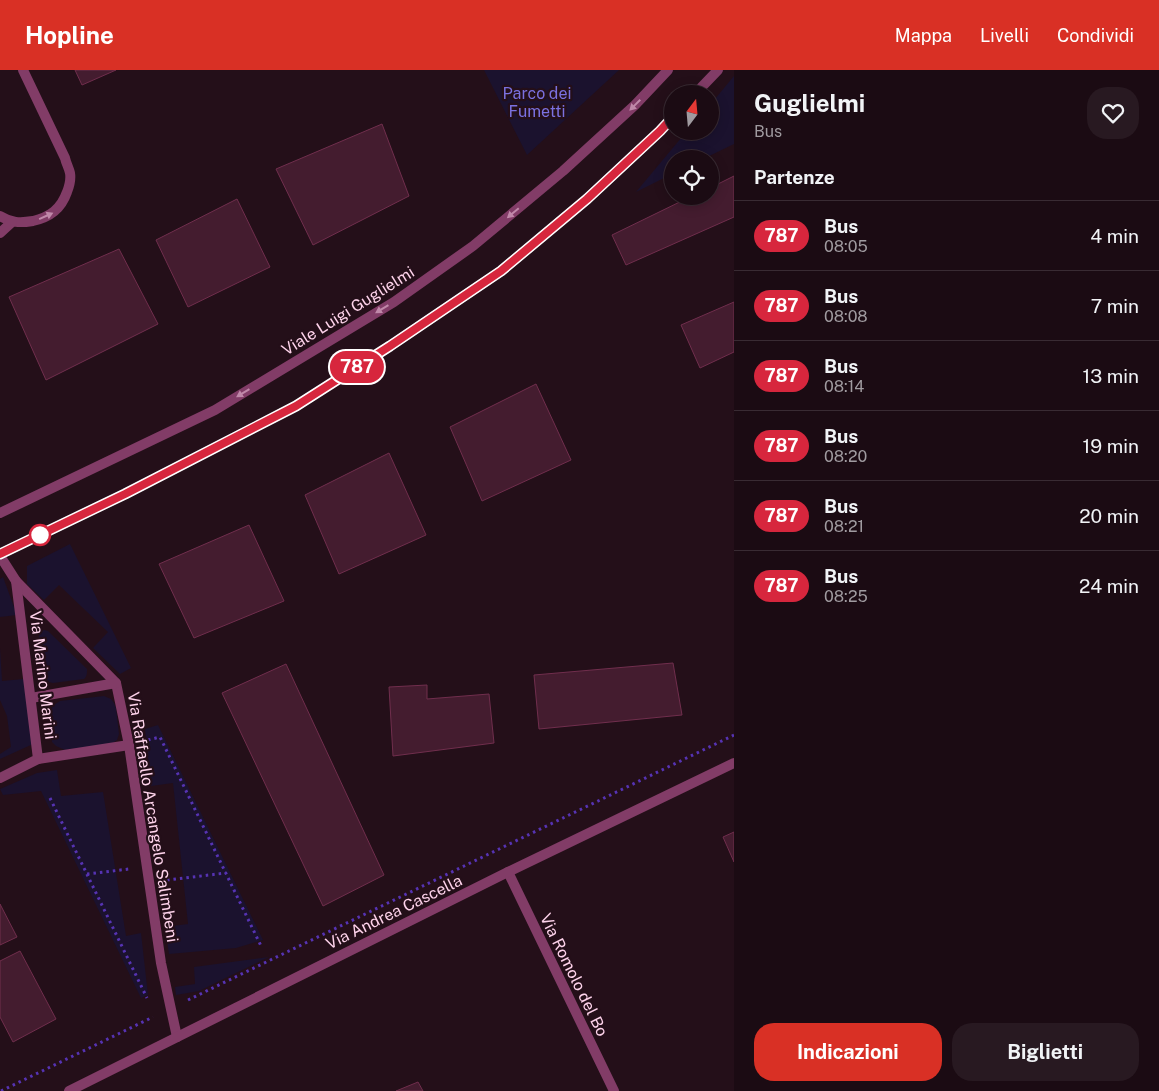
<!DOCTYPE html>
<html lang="it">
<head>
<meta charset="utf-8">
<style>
	:root { --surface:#1b0b13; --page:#281921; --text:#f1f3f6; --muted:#a09ba0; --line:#392b33; --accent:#d93025 }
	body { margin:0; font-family:"Public Sans",sans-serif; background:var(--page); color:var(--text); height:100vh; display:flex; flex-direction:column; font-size:19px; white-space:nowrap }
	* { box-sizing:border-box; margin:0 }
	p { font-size:16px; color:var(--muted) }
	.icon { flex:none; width:28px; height:28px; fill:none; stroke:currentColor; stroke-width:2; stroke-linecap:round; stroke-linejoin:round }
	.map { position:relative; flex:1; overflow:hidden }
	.side { display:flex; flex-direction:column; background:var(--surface); width:425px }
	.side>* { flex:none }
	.badge { padding:0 10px; border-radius:16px; font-size:18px; line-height:32px }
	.needle { width:32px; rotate:16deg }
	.fabs { position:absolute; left:664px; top:15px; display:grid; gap:10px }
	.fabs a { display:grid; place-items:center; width:55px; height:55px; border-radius:50%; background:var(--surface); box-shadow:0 2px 12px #0003,0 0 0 1px var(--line); font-size:25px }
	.map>.badge { position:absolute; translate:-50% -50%; box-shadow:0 0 0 2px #fff }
	h2 { padding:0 20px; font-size:19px; line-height:45px }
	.round { display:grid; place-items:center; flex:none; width:52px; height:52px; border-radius:20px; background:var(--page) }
	.summary { display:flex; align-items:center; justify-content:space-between; height:85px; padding:0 20px }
	h1 { font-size:24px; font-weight:700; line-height:38px }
	.action { display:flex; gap:10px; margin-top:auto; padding:10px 20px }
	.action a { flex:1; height:58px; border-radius:20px; background:var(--accent); color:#fff; font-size:20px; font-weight:700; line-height:58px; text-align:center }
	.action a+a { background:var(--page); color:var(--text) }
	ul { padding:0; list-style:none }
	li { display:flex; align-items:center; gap:15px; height:70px; padding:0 20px; border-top:1px solid var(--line) }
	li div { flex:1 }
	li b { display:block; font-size:19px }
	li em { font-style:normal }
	li .badge { min-width:55px; font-weight:700; text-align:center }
	header { display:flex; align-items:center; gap:30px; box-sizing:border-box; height:70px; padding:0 25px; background:var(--accent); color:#fff }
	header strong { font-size:24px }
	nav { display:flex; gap:28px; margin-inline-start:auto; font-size:18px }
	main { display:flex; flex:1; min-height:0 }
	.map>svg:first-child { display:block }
</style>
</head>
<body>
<header>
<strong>Hopline</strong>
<nav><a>Mappa</a><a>Livelli</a><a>Condividi</a></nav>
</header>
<main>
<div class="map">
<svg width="734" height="1021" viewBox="0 0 734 1021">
	<rect width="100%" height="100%" fill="#240f19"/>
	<g fill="#1b122e">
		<polygon points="484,0 619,0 527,85"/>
		<polygon points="734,6 734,74 703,89 672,89 672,104 636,122 687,61 710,61 710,35"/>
		<polygon points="70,474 131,598 120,604 93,578 108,562 59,515 44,530 27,514 27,496"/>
		<polygon points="3,507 17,545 0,547 0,509"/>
		<path d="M 44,560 L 48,561 L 87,599 C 87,604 87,606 84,609 L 53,613 L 49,612 L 44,606 L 39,566 L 40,563 Z"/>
		<polygon points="0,578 2,611 24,609 33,674 0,689 0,684 11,677 7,646 0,630"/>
		<polygon points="104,626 111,629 114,633 116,638 119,664 117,670 110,675 65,680 56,676 52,672 48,647 50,640 54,635 60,631"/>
		<polygon points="158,655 263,870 236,878 169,884 165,857 188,854 173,713 151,716 145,659"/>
		<polygon points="57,700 61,726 103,722 126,866 141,863 148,925 141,928 41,721 3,725 0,719 37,703"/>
		<polygon points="269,887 199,921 176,925 175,917 195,914 194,897"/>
	</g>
	<g fill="#441c2f" stroke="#702e4d">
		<polygon points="75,0 116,0 82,15"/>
		<polygon points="382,54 409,126 313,175 276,99"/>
		<polygon points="734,106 734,147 626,195 612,165 692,126 710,126 710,118"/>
		<polygon points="237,129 270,197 188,237 156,170"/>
		<polygon points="119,179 158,254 46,310 9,227"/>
		<polygon points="734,232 734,282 700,298 681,255"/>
		<polygon points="536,314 571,390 482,431 450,357"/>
		<polygon points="389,383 426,465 339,504 305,425"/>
		<polygon points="249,455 284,531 194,568 159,494"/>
		<polygon points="673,593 682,645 539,659 534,605"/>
		<polygon points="286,594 384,805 323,836 222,623"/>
		<polygon points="427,615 427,629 489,624 494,673 393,686 389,617"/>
		<polygon points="734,762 734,792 723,767"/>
		<polygon points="0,834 17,867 0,875"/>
		<polygon points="20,881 56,949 13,972 0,947 0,891"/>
		<polygon points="418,1012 423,1021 396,1021"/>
	</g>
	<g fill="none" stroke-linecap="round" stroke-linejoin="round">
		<g stroke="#5633b3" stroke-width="3" stroke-dasharray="2.5 4" stroke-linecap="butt">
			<polyline points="148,670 160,667 262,878"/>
			<polyline points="50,728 147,928"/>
			<polyline points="87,804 129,799"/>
			<polyline points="167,810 226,803"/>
			<polyline points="188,930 734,665"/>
			<polyline points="1,1021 153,947"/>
		</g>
		<g stroke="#823c67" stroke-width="10">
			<path d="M 0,146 C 11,153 20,153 33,151 C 50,147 61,139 67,122 C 69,117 71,109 70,103 C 69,98 66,93 65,88 L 23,0"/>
			<polyline points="0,163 12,152"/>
			<polyline points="0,486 16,511 116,613 129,675 161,893 177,967"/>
			<polyline points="31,628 116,613"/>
			<polyline points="38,689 129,675"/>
			<polyline points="0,708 38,689 16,511"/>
			<polyline points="508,802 614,1021"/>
			<polyline points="69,1021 508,802 734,693"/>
		</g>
		<g stroke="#823c67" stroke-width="10">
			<polyline points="695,24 718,0"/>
			<polyline points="0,443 215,340 394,232 473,176 563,101 635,35 668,0"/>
			<polyline points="0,484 125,424 296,336 390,276 501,201 587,129 660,61 672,48"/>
		</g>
	</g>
	<defs><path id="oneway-solid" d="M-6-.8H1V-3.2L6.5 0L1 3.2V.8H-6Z" transform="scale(1.25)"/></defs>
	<g fill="#c088a9">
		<use href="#oneway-solid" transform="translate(635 35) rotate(135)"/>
		<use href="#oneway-solid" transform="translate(513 143) rotate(140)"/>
		<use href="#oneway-solid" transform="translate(46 146) rotate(-24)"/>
		<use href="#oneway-solid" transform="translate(382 239) rotate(149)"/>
		<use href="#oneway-solid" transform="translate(243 323) rotate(149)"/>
	</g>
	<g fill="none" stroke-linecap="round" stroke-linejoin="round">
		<g stroke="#fff" stroke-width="11">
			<polyline id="line" points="0,484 125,424 296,336 390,276 501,201 587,129 660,61 672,48"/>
		</g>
		<use href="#line" stroke="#d7263d" stroke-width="8"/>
	</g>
	<circle fill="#fff" stroke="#d7263d" stroke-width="2.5" cx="40" cy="465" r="10"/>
	<g text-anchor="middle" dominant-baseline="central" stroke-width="4.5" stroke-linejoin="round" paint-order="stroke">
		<g font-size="16" fill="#7b71e0" stroke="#240f19">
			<text x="537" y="23">Parco dei<tspan x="537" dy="18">Fumetti</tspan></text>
		</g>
		<g font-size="16" fill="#fed3eb" stroke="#240f19">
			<text transform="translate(348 241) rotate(-32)">Viale Luigi Guglielmi</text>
			<text transform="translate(43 605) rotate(83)">Via Marino Marini</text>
			<text transform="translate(153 747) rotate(81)">Via Raffaello Arcangelo Salimbeni</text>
			<text transform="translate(394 842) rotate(-26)">Via Andrea Cascella</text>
			<text transform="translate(574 905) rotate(64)">Via Romolo del Bo</text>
		</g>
	</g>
</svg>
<div class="fabs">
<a><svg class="needle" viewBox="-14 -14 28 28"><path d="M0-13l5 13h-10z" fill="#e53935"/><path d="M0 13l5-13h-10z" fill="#a09ba0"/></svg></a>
<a><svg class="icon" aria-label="locate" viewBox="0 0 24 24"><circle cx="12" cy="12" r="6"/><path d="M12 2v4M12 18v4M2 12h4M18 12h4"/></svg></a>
</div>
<b class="badge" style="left:357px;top:297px;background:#d7263d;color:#fff">787</b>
</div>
<section class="side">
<div class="summary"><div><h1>Guglielmi</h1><p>Bus</p></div><a class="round"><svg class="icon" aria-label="heart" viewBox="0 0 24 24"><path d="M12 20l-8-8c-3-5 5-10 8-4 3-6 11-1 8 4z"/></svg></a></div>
<h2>Partenze</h2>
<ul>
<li><span class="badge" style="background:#d7263d;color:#fff">787</span><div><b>Bus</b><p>08:05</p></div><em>4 min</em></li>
<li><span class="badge" style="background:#d7263d;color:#fff">787</span><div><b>Bus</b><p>08:08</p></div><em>7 min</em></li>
<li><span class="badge" style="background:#d7263d;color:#fff">787</span><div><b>Bus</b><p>08:14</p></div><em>13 min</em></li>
<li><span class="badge" style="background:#d7263d;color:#fff">787</span><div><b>Bus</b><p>08:20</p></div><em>19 min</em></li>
<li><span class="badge" style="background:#d7263d;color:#fff">787</span><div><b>Bus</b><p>08:21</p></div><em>20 min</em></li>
<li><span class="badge" style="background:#d7263d;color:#fff">787</span><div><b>Bus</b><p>08:25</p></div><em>24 min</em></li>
</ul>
<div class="action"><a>Indicazioni</a><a>Biglietti</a></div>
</section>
</main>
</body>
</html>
